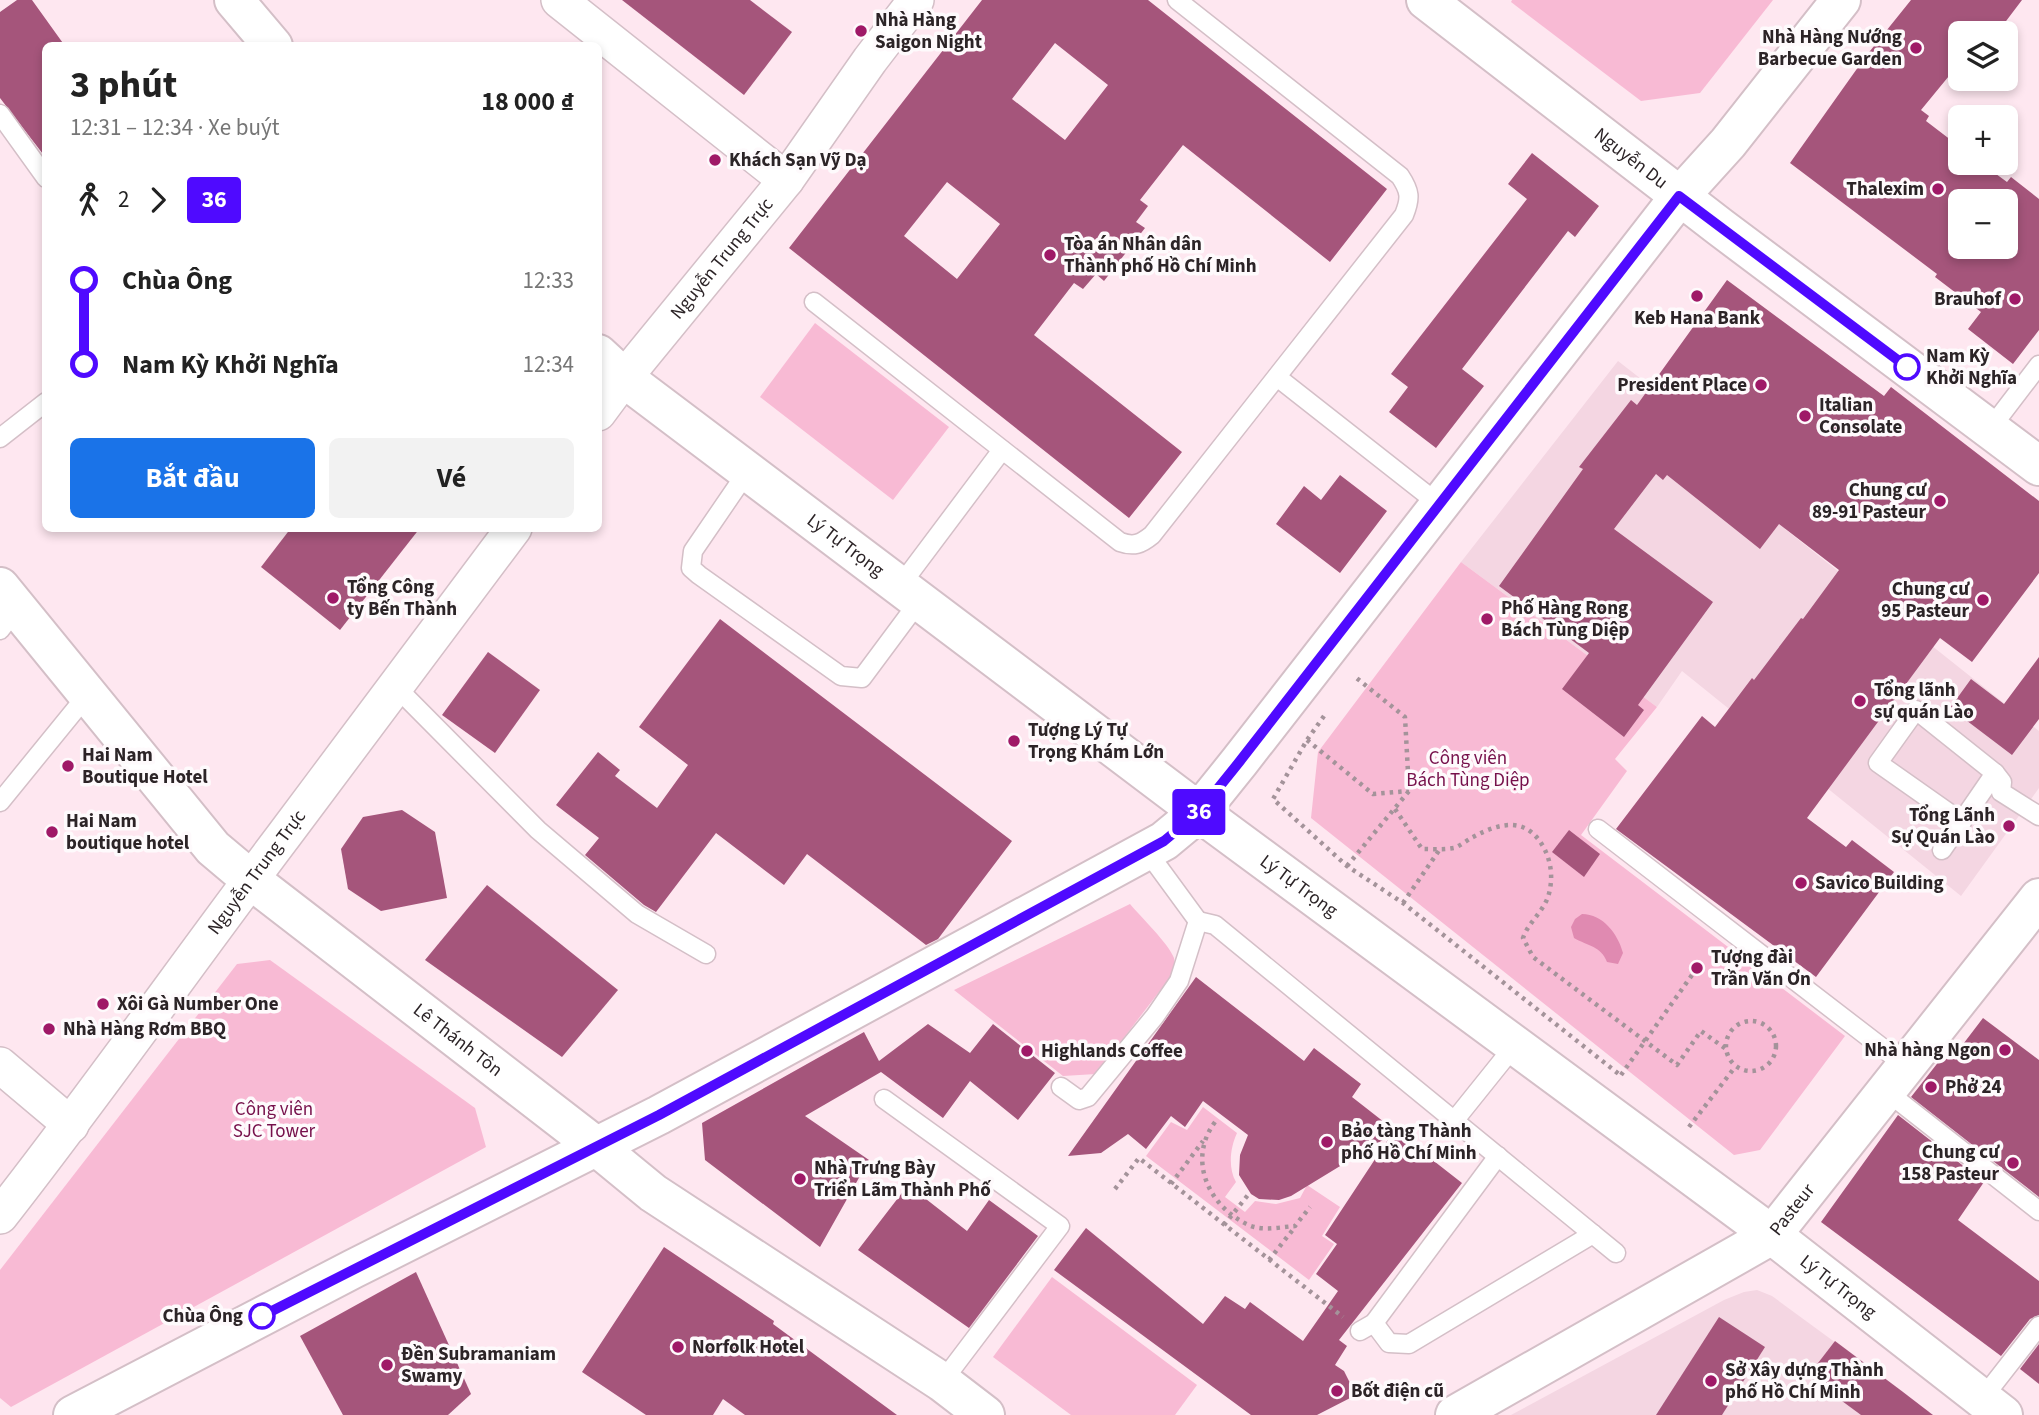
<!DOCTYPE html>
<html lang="vi">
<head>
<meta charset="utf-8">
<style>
	:root { --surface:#fff; --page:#f2f2f2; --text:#222; --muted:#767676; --accent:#1a73e8 }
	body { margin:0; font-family:"Source Sans 3",sans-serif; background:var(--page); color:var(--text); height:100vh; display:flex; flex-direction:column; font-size:26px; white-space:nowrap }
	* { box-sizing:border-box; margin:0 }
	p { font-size:23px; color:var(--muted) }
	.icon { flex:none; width:38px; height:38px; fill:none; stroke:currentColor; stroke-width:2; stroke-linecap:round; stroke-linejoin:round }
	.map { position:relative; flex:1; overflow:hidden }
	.details { position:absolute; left:42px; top:42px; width:560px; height:490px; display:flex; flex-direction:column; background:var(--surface); border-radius:10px; box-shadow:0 4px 10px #0003 }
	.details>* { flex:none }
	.badge { padding:0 14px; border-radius:5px; font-size:24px; line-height:46px }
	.controls { position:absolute; left:1948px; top:21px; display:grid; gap:14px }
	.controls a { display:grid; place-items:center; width:70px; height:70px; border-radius:10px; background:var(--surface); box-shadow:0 4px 10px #0003; font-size:35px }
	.map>.badge { position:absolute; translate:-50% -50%; box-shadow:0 0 0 4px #fff }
	.legs { display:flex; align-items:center; gap:10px; height:77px; padding:0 28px; font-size:23px }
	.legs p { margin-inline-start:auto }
	.head { display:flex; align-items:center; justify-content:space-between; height:119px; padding:0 28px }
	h1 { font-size:38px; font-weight:700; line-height:52px }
	.cta { display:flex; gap:14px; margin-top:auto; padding:14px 28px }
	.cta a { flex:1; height:80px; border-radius:10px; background:var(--accent); color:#fff; font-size:28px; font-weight:700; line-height:80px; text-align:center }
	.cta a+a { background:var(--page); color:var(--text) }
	ul { padding:0 28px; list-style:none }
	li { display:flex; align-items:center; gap:24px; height:84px; font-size:26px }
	li i { display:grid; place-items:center; width:10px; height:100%; margin:0 9px; background:currentColor }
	li i::after { content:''; width:18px; height:18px; margin:-9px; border:5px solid; border-radius:50%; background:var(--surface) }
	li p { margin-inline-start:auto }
	li:first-child i { background:linear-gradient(#0000 50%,currentColor 0) }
	li:last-child i { background:linear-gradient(currentColor 50%,#0000 0) }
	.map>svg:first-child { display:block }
</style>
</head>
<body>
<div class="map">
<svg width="2039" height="1415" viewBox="0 0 2039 1415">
	<rect width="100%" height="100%" fill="#fee7f0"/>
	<g fill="#f4d6e2">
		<polygon points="1618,361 1803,505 1785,529 2039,731 2039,788 1961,896 1682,671 1657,707 1461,562"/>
		<polygon points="1757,1290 1772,1296 1903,1392 1890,1415 1511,1415 1724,1300 1744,1292"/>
	</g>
	<g fill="#f8bad4">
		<polygon points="1512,0 1773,0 1700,93 1641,101 1511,2"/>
		<polygon points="815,323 949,427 893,500 760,397"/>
		<polygon points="1461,562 1657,707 1615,759 1627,771 1581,835 1845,1036 1760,1150 1734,1155 1311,818 1318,752"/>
		<path d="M 1130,904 C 1140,916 1169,944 1174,958 C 1175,963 1173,970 1172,975 L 1096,1074 L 1063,1076 L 954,990 Z"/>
		<polygon points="270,960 475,1108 486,1147 11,1407 0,1398 0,1270 237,964"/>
		<path d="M 1203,1107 L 1237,1133 C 1230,1148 1228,1168 1236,1182 L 1225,1197 L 1245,1212 L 1255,1201 L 1276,1204 L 1300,1198 L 1307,1185 L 1340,1207 L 1322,1236 L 1334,1244 L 1309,1280 L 1146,1156 L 1171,1122 L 1187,1130 Z"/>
		<polygon points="1052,1277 1197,1385 1175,1415 1071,1415 993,1357"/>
	</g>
	<path fill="#e08ab1" d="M 1582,914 C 1603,914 1618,934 1623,953 L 1618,964 L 1607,962 C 1601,946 1588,946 1574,938 L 1571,927 L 1575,919 Z"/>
	<g fill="#a5557b" fill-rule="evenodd">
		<polygon points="17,0 32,0 65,46 46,46 46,158 0,98 0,12"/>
		<polygon points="622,0 750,0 792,32 744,95"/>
		<path d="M 982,0 L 1148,0 L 1387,189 L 1330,262 L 1183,145 L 1140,200 L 1148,206 L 1136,222 L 1145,228 L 1104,281 L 1096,274 L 1083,289 L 1074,283 L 1034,335 L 1182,452 L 1129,518 L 789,248 ZM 1055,43 L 1108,85 L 1065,140 L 1012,99 ZM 947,182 L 1000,224 L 957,279 L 904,236 Z"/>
		<path d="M 1911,0 L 2022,0 L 1997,33 L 1960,33 L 1960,67 L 1958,65 L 1921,110 L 1929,116 L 1926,121 L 1960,147 L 1960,163 L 1981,163 L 2007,182 L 2011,177 L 2039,199 L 2039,330 L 2013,364 L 1968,329 L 1981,312 L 1935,277 L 1937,274 L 1790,163 L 1866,56 ZM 1960,201 L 2006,201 L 2006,247 L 1960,247 Z"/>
		<polygon points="1532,153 1599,206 1575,237 1568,231 1462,369 1484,386 1436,448 1389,412 1408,387 1391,374 1527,199 1508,184"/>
		<polygon points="1727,280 1884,396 1891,387 2039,501 2039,573 1972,662 1940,638 1807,818 1846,847 1852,840 1894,872 1816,977 1616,829 1702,716 1715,727 1752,678 1754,680 1801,618 1803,619 1839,570 1779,524 1760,549 1667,475 1663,480 1656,474 1614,529 1713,602 1638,705 1644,710 1624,737 1562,689 1589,653 1499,586 1583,469 1579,467 1631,400 1637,405"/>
		<polygon points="1340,475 1387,511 1340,573 1276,524 1304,486 1321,500"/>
		<polygon points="291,528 420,528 340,630 261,567"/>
		<polygon points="720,619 1012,841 938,939 926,945 807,854 784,885 716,833 656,912 644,905 585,855 599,838 556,805 598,752 620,770 615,776 657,808 688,765 639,727"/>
		<polygon points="488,652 540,690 495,753 442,715"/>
		<polygon points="2039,657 2039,719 2012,755 1950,708 1971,679 2004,704"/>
		<polygon points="402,810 435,832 447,898 381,911 348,889 341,849 363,817"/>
		<polygon points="1569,830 1600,854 1584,877 1552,852"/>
		<polygon points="487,885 618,990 562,1057 425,960"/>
		<polygon points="1196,977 1304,1061 1314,1048 1361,1084 1352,1097 1462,1183 1339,1340 1347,1346 1335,1365 1344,1371 1356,1395 1317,1415 1251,1415 1054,1270 1086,1228 1203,1324 1225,1296 1245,1309 1250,1302 1303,1341 1338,1291 1316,1274 1337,1244 1325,1235 1391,1135 1291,1196 1279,1200 1259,1199 1251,1194 1239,1175 1240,1155 1248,1135 1203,1101 1185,1127 1171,1116 1146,1149 1128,1134 1101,1153 1068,1156"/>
		<polygon points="1983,1018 2039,1060 2039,1197 1911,1097 1947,1051 1954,1056"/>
		<polygon points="928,1024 970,1053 993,1024 1055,1073 1018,1120 970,1081 943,1118 881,1072 805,1116 869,1160 820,1247 705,1160 702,1123 864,1032 879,1061"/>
		<polygon points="1898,1115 1984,1182 1958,1220 2039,1281 2039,1315 2030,1319 2001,1356 1821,1222"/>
		<polygon points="908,1185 967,1231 989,1200 1038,1236 969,1328 858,1250"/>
		<polygon points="664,1247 774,1321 773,1324 897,1415 745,1415 723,1399 713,1415 646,1415 582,1372"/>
		<polygon points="416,1272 471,1394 448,1415 343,1415 300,1336"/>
		<polygon points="1719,1317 1765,1347 1722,1415 1656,1415"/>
		<polygon points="1835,1341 1903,1392 1933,1415 1861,1415 1808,1376"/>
		<polygon points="2039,1344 2039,1384 2020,1369"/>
	</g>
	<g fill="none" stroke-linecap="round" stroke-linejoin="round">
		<g stroke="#d4bfc7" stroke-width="21">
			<g id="service">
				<polyline points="0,114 46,178"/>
				<path d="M 814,302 L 1120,542 C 1134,547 1141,544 1152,535 L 1404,215 C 1411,198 1410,191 1400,176 L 1177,0"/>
				<polyline points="1277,377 1440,505"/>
				<polyline points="1990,429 2039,365"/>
				<polyline points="0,438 46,402"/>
				<polyline points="747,472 693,551 691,568 699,575 841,676 862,678 920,600"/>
				<polyline points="900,586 1002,450"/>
				<polyline points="0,630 17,608"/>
				<polyline points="397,688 538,830 637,914 706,954"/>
				<polyline points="0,802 88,694"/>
				<polyline points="1962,822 1878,763 1916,710 1995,773 2002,782 2001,792 2039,816"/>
				<polyline points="1598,829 1906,1066"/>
				<polyline points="1146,850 1198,921"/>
				<polyline points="1942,850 1995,773"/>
				<polyline points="1061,1087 1079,1100 1088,1097 1155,1016 1179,981 1198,921 1215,925 1616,1253"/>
				<polyline points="1886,1091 2039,1211"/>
				<polyline points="884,1099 1060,1226 942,1382"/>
				<polyline points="1454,1121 1515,1045"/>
				<polyline points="1374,1323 1389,1343 1409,1344 1593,1234"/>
				<polyline points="1360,1331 1374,1323 1498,1156"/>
				<polyline points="1982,1399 2039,1326"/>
			</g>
		</g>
		<g stroke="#d4bfc7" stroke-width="38">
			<g id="minor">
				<polyline points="559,0 786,180"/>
				<path id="s1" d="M 598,413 L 624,378 L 786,180 L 870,60 L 916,0"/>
				<polyline points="0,1065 71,1125"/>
				<path id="s2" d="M 0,1216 C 98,1091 189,961 285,834 C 361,732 438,631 514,528"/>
			</g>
		</g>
		<g stroke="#d4bfc7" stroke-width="42">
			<g id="tertiary">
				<polyline points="234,0 273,46"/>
				<path id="s3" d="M 1426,0 L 1720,227 L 2039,466"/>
				<path id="s4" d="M 598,354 L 624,378 L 1199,812 L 1772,1235 L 2003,1415"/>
				<path id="s5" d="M 0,587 L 213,848 L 251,880 L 597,1147 L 653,1193 L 942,1382 L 985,1415"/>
			</g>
		</g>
		<g stroke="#d4bfc7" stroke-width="42">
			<g id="secondary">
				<polyline points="73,1415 353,1269 659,1115 1164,841 1199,812 1240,761 1680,196 1728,143 1841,0"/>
				<path id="s6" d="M 1455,1415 L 1772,1235 L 2039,898"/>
			</g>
		</g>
		<g stroke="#a4939a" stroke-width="4.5" stroke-dasharray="3.5 5" stroke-linecap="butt">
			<polyline points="1324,716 1307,740 1273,799 1347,866 1403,903 1620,1075"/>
			<polyline points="1307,740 1373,794 1409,791"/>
			<path d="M 1395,809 L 1422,849 C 1432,849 1444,850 1454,848 C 1460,846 1467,840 1473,837 C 1501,822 1528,816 1545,850 C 1552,865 1553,881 1548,897 C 1542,913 1528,923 1523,938 L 1533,957 L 1677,1065 L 1701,1031 L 1726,1049"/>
			<polyline points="1347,866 1409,791 1405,717 1354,676"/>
			<polyline points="1403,903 1440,849"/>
			<circle cx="1751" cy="1046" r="25"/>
			<polyline points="1621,1075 1697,968"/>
			<path d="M 1215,1122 C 1186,1161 1210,1209 1251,1226 C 1265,1231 1281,1227 1295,1226 L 1310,1207"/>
			<polyline points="1689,1127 1735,1067"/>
			<polyline points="1171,1184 1203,1141"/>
			<polyline points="1115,1189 1139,1158 1343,1317"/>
			<polyline points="1224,1225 1248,1195"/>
			<polyline points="1269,1260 1295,1227"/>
		</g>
		<use href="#service" stroke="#fff" stroke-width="18"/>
		<use href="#minor" stroke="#fff" stroke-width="35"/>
		<use href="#tertiary" stroke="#fff" stroke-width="38"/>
		<use href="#secondary" stroke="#fff" stroke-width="38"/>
	</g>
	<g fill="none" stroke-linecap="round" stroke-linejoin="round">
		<g stroke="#fff" stroke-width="16">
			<polyline id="line-1" points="262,1316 659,1115 1164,841 1199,812 1240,761 1679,196 1907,367"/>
		</g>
		<use href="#line-1" stroke="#4f0aff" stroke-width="10"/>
	</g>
	<g fill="#9f1967" stroke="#fefafc" stroke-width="2.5">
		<circle cx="861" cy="31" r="7"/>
		<circle cx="1916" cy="48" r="7"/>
		<circle cx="715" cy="160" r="7"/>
		<circle cx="1938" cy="189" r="7"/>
		<circle cx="1050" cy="255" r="7"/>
		<circle cx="1697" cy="296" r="7"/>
		<circle cx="2015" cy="299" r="7"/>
		<circle cx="1761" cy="385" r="7"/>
		<circle cx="1805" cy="416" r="7"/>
		<circle cx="1940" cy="501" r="7"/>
		<circle cx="333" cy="598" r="7"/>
		<circle cx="1983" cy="600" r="7"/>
		<circle cx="1487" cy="619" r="7"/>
		<circle cx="1860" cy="701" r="7"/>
		<circle cx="1014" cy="741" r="7"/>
		<circle cx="68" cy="766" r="7"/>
		<circle cx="2009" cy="826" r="7"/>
		<circle cx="52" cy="832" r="7"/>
		<circle cx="1801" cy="883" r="7"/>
		<circle cx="1697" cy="968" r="7"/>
		<circle cx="103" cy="1004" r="7"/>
		<circle cx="49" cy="1029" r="7"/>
		<circle cx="2005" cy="1050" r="7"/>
		<circle cx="1027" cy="1051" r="7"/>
		<circle cx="1931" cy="1087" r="7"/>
		<circle cx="1327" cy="1142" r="7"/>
		<circle cx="2013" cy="1163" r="7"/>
		<circle cx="800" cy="1179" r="7"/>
		<circle cx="678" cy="1347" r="7"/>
		<circle cx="387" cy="1365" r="7"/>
		<circle cx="1711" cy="1381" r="7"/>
		<circle cx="1337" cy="1391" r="7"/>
	</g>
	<g fill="#fff" stroke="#4f0aff" stroke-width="3.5">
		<circle cx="1907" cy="367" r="12"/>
		<circle cx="262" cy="1316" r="12"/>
	</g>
	<g text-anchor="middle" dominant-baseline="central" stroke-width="7" stroke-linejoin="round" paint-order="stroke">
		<g font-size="19" font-weight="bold" fill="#2c2427" stroke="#fefafc" text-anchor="start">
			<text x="875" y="20">Nhà Hàng<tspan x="875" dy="22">Saigon Night</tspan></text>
			<text x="1902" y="37" text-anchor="end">Nhà Hàng Nướng<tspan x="1902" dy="22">Barbecue Garden</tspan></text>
			<text x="729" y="160">Khách Sạn Vỹ Dạ</text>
			<text x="1924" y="189" text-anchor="end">Thalexim</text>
			<text x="1064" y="244">Tòa án Nhân dân<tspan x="1064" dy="22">Thành phố Hồ Chí Minh</tspan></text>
			<text x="2001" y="299" text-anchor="end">Brauhof</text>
			<text x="1697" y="318" text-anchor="middle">Keb Hana Bank</text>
			<text x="1747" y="385" text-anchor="end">President Place</text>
			<text x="1819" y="405">Italian<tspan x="1819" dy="22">Consolate</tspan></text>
			<text x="1926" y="490" text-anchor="end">Chung cư<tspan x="1926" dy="22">89-91 Pasteur</tspan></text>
			<text x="347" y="587">Tổng Công<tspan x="347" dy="22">ty Bến Thành</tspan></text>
			<text x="1969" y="589" text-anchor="end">Chung cư<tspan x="1969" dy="22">95 Pasteur</tspan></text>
			<text x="1501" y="608">Phố Hàng Rong<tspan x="1501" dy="22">Bách Tùng Diệp</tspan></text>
			<text x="1874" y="690">Tổng lãnh<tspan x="1874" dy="22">sự quán Lào</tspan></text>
			<text x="1028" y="730">Tượng Lý Tự<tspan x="1028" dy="22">Trọng Khám Lớn</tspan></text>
			<text x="82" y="755">Hai Nam<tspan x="82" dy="22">Boutique Hotel</tspan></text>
			<text x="1995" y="815" text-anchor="end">Tổng Lãnh<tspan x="1995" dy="22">Sự Quán Lào</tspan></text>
			<text x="66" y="821">Hai Nam<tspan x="66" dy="22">boutique hotel</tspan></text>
			<text x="1815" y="883">Savico Building</text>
			<text x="1711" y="957">Tượng đài<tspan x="1711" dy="22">Trần Văn Ơn</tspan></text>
			<text x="117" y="1004">Xôi Gà Number One</text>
			<text x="63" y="1029">Nhà Hàng Rơm BBQ</text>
			<text x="1991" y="1050" text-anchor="end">Nhà hàng Ngon</text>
			<text x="1041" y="1051">Highlands Coffee</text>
			<text x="1945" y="1087">Phở 24</text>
			<text x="1341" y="1131">Bảo tàng Thành<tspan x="1341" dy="22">phố Hồ Chí Minh</tspan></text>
			<text x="1999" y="1152" text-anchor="end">Chung cư<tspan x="1999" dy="22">158 Pasteur</tspan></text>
			<text x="814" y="1168">Nhà Trưng Bày<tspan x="814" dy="22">Triển Lãm Thành Phố</tspan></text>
			<text x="692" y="1347">Norfolk Hotel</text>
			<text x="401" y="1354">Đền Subramaniam<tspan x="401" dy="22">Swamy</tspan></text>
			<text x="1725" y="1370">Sở Xây dựng Thành<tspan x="1725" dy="22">phố Hồ Chí Minh</tspan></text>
			<text x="1351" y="1391">Bốt điện cũ</text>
		</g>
		<g font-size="19" fill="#2c2427" stroke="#fefafc">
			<text stroke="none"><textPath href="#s3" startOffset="259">Nguyễn Du</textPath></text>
			<text stroke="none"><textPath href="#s1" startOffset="198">Nguyễn Trung Trực</textPath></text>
			<text stroke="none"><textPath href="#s4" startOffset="313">Lý Tự Trọng</textPath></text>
			<text stroke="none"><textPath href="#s2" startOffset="429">Nguyễn Trung Trực</textPath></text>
			<text stroke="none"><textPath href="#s4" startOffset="880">Lý Tự Trọng</textPath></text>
			<text stroke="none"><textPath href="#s5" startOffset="648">Lê Thánh Tôn</textPath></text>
			<text stroke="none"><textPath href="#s6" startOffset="397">Pasteur</textPath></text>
			<text stroke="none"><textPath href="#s4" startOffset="1552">Lý Tự Trọng</textPath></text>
		</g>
		<g font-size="19" font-weight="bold" fill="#2c2427" stroke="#fefafc" text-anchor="start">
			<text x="1926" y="356">Nam Kỳ<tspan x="1926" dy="22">Khởi Nghĩa</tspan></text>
			<text x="243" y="1316" text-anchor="end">Chùa Ông</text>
		</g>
		<g font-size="19" fill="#76104b" stroke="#fefafc">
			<text x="1468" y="758">Công viên<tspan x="1468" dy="22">Bách Tùng Diệp</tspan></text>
			<text x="274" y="1109">Công viên<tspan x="274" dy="22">SJC Tower</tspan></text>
		</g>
	</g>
</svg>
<div class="controls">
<a><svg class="icon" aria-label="layers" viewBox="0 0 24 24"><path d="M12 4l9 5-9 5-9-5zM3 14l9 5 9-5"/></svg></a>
<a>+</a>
<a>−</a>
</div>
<b class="badge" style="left:1199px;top:812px;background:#4f0aff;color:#fff">36</b>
<section class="details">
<div class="head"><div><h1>3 phút</h1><p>12:31 – 12:34 · Xe buýt</p></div><b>18 000 ₫</b></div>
<div class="legs"><svg class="icon" aria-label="walk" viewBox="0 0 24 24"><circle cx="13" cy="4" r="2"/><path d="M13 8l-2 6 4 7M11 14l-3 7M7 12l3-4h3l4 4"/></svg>2<svg class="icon" aria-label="forward" viewBox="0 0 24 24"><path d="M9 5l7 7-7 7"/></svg><b class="badge" style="background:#4f0aff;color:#fff">36</b></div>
<ul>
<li><i style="color:#4f0aff"></i><b>Chùa Ông</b><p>12:33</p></li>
<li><i style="color:#4f0aff"></i><b>Nam Kỳ Khởi Nghĩa</b><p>12:34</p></li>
</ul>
<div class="cta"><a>Bắt đầu</a><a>Vé</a></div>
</section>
</div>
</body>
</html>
